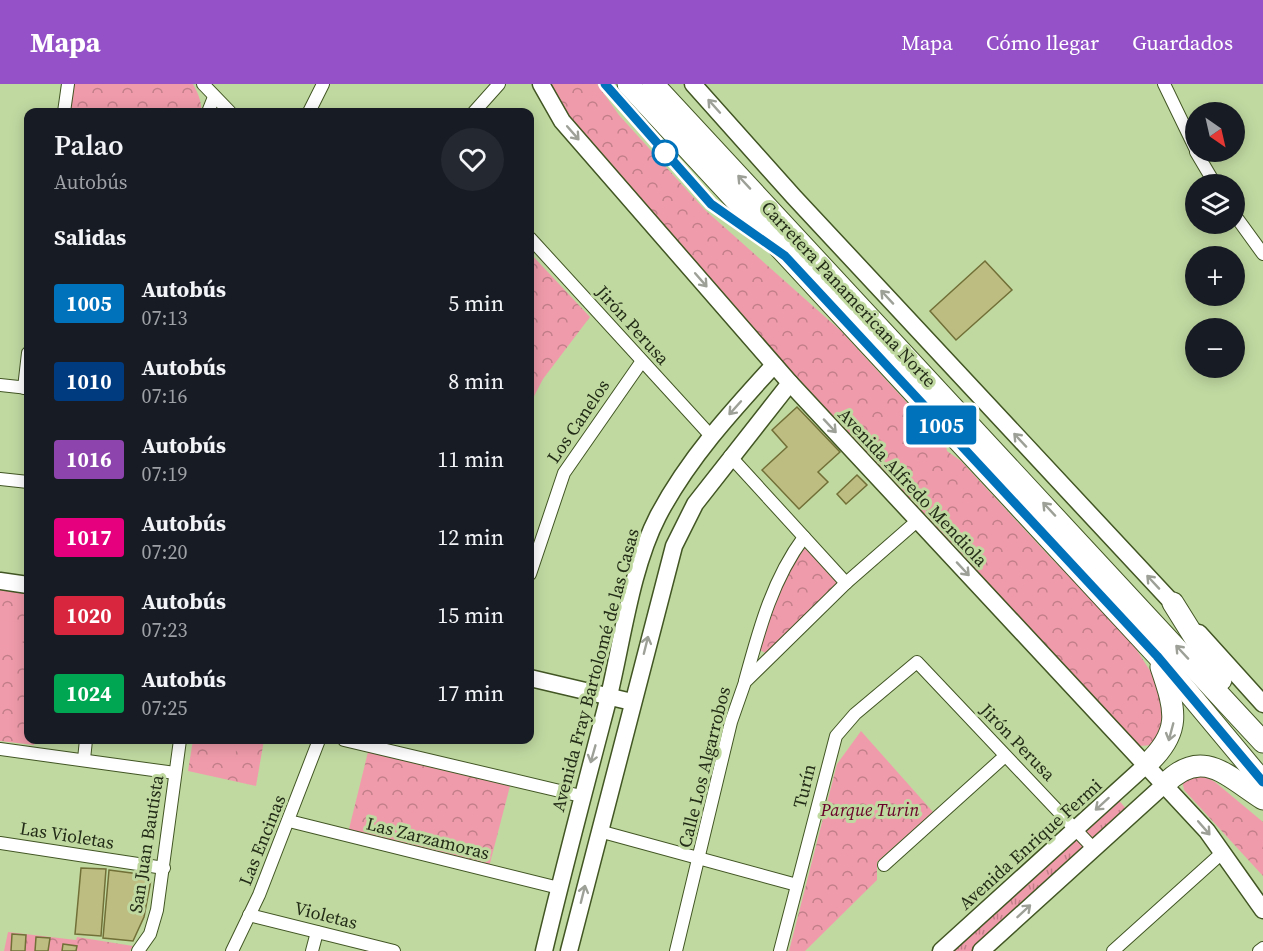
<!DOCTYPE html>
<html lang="es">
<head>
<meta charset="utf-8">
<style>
	:root { --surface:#171b24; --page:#242831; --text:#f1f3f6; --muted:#9ea1a6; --accent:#9552c8 }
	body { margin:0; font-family:"Source Serif 4",serif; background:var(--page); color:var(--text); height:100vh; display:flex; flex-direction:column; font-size:22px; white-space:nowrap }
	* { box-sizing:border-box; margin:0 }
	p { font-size:20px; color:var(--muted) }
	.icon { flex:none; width:33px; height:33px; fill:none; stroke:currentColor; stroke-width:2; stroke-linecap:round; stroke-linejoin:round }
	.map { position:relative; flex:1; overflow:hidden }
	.panel { position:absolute; left:24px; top:24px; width:510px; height:636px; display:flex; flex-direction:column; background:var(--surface); border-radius:12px; box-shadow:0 3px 15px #0003 }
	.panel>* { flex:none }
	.badge { padding:0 12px; border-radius:4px; font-size:21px; line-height:39px }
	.needle { width:39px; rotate:146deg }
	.controls { position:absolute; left:1185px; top:18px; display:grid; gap:12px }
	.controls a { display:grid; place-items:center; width:60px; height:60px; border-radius:50%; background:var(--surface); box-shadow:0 3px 15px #0003; font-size:30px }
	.map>.badge { position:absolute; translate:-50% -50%; box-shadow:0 0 0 3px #fff }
	h2 { padding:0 30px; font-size:22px; line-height:54px }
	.round { display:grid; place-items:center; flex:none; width:63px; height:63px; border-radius:32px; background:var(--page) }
	.summary { display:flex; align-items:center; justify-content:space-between; height:102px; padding:0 30px }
	h1 { font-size:28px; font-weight:600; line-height:45px }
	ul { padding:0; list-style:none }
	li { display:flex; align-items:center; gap:18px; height:78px; padding:0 30px }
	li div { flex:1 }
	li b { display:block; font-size:22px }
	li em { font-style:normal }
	li .badge { min-width:66px; font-weight:700; text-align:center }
	header { display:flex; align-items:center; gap:36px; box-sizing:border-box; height:84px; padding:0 30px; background:var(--accent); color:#fff }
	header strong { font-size:28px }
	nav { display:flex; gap:33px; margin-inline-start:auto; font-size:21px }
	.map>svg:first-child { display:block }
</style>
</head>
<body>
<header>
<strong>Mapa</strong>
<nav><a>Mapa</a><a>Cómo llegar</a><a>Guardados</a></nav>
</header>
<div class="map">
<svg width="1263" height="867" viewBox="0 0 1263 867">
	<defs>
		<pattern id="grass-tufts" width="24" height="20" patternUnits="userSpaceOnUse" patternTransform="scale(1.5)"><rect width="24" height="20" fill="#f09bab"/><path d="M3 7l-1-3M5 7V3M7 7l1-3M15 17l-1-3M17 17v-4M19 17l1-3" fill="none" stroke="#c27f8a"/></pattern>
		<pattern id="park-crowns" width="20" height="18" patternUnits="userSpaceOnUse" patternTransform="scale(1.5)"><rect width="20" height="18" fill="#f09bab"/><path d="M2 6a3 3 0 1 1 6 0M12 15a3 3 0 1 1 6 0" fill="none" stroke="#c27f8a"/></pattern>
	</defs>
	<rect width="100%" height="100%" fill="#c0d9a1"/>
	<polygon fill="url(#grass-tufts)" points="1117,714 1128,727 972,867 948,867"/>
	<g fill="url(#park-crowns)">
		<path d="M 73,0 L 193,0 C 198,9 202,18 201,28 L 69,28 Z"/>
		<polygon points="549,0 597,0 619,31 704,125 841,247 946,361 947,367 961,377 1051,474 1124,546 1154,593 1167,628 1154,661 1139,662 806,305 573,45"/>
		<polygon points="530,169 590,233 543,295 530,320"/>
		<polygon points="804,465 810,466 838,499 767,570 757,564 797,468"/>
		<polygon points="0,501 28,504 28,656 35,656 34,661 0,657"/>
		<polygon points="861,647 933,728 877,778 877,796 805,867 789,867 837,680"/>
		<polygon points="193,656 264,656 256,702 188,687"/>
		<polygon points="368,668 510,702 489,783 348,749"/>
		<polygon points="1202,691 1215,698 1263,738 1263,792 1184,706 1182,696"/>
		<polygon points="8,848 76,856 77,853 133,862 130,867 4,867"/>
	</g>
	<g fill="#f09bab">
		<polygon points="0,536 25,539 22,564 0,561"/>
		<polygon points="214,656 237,656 235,676 212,673"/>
	</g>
	<g fill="#bdbc81" stroke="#717037" stroke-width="1.5">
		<polygon points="985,177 1012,206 956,256 930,227"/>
		<polygon points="797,323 840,368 818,388 828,398 799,425 762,386 787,363 772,346"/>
		<polygon points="857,391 867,401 846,420 837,410"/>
		<polygon points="81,784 106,785 101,852 75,850"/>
		<polygon points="109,786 147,791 151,796 144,833 133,857 103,854"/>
		<polygon points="12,850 26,851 25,867 11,867"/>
		<polygon points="36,853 50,854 48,867 35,867"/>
		<polygon points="63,860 77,862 76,867 62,867"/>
	</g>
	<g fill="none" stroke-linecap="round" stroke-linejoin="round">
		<g stroke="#425624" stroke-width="14">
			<g id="street">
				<polyline points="203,0 230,28"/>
				<polyline points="1164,0 1196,66"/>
				<polyline points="64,28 68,0"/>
				<polyline points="208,28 214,13"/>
				<polyline points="309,28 323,0"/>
				<polyline points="474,28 499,0"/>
				<polyline points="1196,68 1215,100"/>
				<polyline points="1234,130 1263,170"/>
				<polyline points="530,154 711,352"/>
				<polyline points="0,301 28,304"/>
				<polyline points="24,304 28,269"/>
				<polyline points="730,372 846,499"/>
				<polyline points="0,395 28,398"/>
				<polyline points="530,490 564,389 642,277"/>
				<path d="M 745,597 C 759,546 772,496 804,453"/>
				<polyline points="344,656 581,712"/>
				<polyline points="0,665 175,689"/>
				<polyline points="84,675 86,656"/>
				<polyline points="289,737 559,804"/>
				<polyline points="599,747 797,801"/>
				<polyline points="0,759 164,784"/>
				<polyline points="884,781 1005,672"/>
				<polyline points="249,831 394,867"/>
				<polyline points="138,867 150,850 157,826 180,656"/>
				<polyline points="232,867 259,811 319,656"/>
				<polyline points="312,867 317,848"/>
				<polyline points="676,867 731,638 745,598 846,499 917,437"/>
				<polyline points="780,867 836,652 855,630 917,578 1093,764"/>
				<polyline points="1113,867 1223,768"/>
				<polyline points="1259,867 1263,864"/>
			</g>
		</g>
		<g stroke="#425624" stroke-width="19">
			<g id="secondary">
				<polyline points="541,0 562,37 790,299 1207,747 1263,826"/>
				<polyline points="693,0 794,113 1180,527"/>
				<polyline points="0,497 28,501"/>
				<polyline points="1199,549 1263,620"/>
				<polyline points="530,594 632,618"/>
				<path d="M 544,867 C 564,783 586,700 608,616 C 622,559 631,484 658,432 C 688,375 731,328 774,281"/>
				<polyline points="569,867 674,462 695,420 790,299"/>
				<polyline points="941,867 1146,681"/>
				<polyline points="981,867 1165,700"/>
			</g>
		</g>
		<g stroke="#425624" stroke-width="23">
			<g id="highway">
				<polyline points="628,0 1157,571 1263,698"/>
				<polyline points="653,0 1263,658"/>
				<polyline points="1173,519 1221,596"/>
				<path d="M 1146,681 C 1182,648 1176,627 1161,583"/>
				<path d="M 1165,700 C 1202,662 1227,692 1263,715"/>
			</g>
		</g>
		<use href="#street" stroke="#fff" stroke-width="12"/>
		<use href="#secondary" stroke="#fff" stroke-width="16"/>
		<use href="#highway" stroke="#fff" stroke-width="21"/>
	</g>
	<defs><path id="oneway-shaft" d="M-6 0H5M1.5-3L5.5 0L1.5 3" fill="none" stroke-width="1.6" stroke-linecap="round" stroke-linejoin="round" transform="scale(1.5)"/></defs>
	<g stroke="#9ca097">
		<use href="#oneway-shaft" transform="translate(714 22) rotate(-132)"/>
		<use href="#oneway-shaft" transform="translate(573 49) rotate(49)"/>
		<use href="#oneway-shaft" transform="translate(744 98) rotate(-133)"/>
		<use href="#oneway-shaft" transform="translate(701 196) rotate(49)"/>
		<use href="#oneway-shaft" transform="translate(887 213) rotate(-133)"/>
		<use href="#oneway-shaft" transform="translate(735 324) rotate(132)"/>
		<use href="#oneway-shaft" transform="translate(830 342) rotate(47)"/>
		<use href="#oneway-shaft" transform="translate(1020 356) rotate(-133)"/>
		<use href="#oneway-shaft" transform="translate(1049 425) rotate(-133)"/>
		<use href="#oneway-shaft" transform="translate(963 485) rotate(47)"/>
		<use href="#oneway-shaft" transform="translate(1153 498) rotate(-133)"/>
		<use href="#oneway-shaft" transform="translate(646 561) rotate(-76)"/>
		<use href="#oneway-shaft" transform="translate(1182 568) rotate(-133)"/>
		<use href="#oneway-shaft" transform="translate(1171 648) rotate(105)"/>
		<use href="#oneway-shaft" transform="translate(593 670) rotate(106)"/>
		<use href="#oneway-shaft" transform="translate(1102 720) rotate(138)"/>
		<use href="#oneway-shaft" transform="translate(1204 744) rotate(49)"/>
		<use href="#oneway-shaft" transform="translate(583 810) rotate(-76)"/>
		<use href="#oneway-shaft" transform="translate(1024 827) rotate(-43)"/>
	</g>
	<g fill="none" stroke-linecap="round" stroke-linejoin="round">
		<g stroke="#fff" stroke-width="14">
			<polyline id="line" points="605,0 711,120 785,172 1157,572 1263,698"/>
		</g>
		<use href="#line" stroke="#0072bc" stroke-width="9"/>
	</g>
	<circle fill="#fff" stroke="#0072bc" stroke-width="3" cx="665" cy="69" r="12"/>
	<g text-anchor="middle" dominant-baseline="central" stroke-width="6" stroke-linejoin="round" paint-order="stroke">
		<g font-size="18" fill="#232c17" stroke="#c0d9a1">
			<text transform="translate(849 210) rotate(47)">Carretera Panamericana Norte</text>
			<text transform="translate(633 241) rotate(48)">Jirón Perusa</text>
			<text transform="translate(578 337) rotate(-56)">Los Canelos</text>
			<text transform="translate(913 403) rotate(47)">Avenida Alfredo Mendiola</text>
			<text transform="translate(595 586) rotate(-75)">Avenida Fray Bartolomé de las Casas</text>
			<text transform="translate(1018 658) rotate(46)">Jirón Perusa</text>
			<text transform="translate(704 683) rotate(-76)">Calle Los Algarrobos</text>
			<text transform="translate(804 702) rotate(-76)">Turín</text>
			<text transform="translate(67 751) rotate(9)">Las Violetas</text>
			<text transform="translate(428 754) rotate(14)">Las Zarzamoras</text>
			<text transform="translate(262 756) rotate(-68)">Las Encinas</text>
			<text transform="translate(146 760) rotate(-81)">San Juan Bautista</text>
			<text transform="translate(1030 760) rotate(-42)">Avenida Enrique Fermi</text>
			<text transform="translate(326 831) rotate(14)">Violetas</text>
		</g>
		<g font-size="18" font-style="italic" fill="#690029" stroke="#c0d9a1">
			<text x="870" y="725">Parque Turin</text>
		</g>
	</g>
</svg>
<div class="controls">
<a><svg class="needle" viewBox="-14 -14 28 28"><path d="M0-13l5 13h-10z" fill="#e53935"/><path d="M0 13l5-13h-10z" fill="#9ea1a6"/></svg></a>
<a><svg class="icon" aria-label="layers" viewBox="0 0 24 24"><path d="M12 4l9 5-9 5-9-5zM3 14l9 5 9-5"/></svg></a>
<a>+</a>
<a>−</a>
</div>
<b class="badge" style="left:941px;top:341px;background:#0072bc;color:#fff">1005</b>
<section class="panel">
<div class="summary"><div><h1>Palao</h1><p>Autobús</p></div><a class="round"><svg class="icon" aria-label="heart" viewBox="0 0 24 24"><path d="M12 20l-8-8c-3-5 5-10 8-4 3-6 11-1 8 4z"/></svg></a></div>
<h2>Salidas</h2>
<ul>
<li><span class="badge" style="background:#0072bc;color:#fff">1005</span><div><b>Autobús</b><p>07:13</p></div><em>5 min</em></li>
<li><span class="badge" style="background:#003b80;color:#fff">1010</span><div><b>Autobús</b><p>07:16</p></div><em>8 min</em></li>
<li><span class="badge" style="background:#8e44ad;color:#fff">1016</span><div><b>Autobús</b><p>07:19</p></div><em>11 min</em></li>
<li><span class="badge" style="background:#e6007e;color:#fff">1017</span><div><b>Autobús</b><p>07:20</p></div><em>12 min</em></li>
<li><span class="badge" style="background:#d7263d;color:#fff">1020</span><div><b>Autobús</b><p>07:23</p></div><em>15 min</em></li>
<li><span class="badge" style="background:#00a651;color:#fff">1024</span><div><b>Autobús</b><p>07:25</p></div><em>17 min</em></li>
</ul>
</section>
</div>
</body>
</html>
